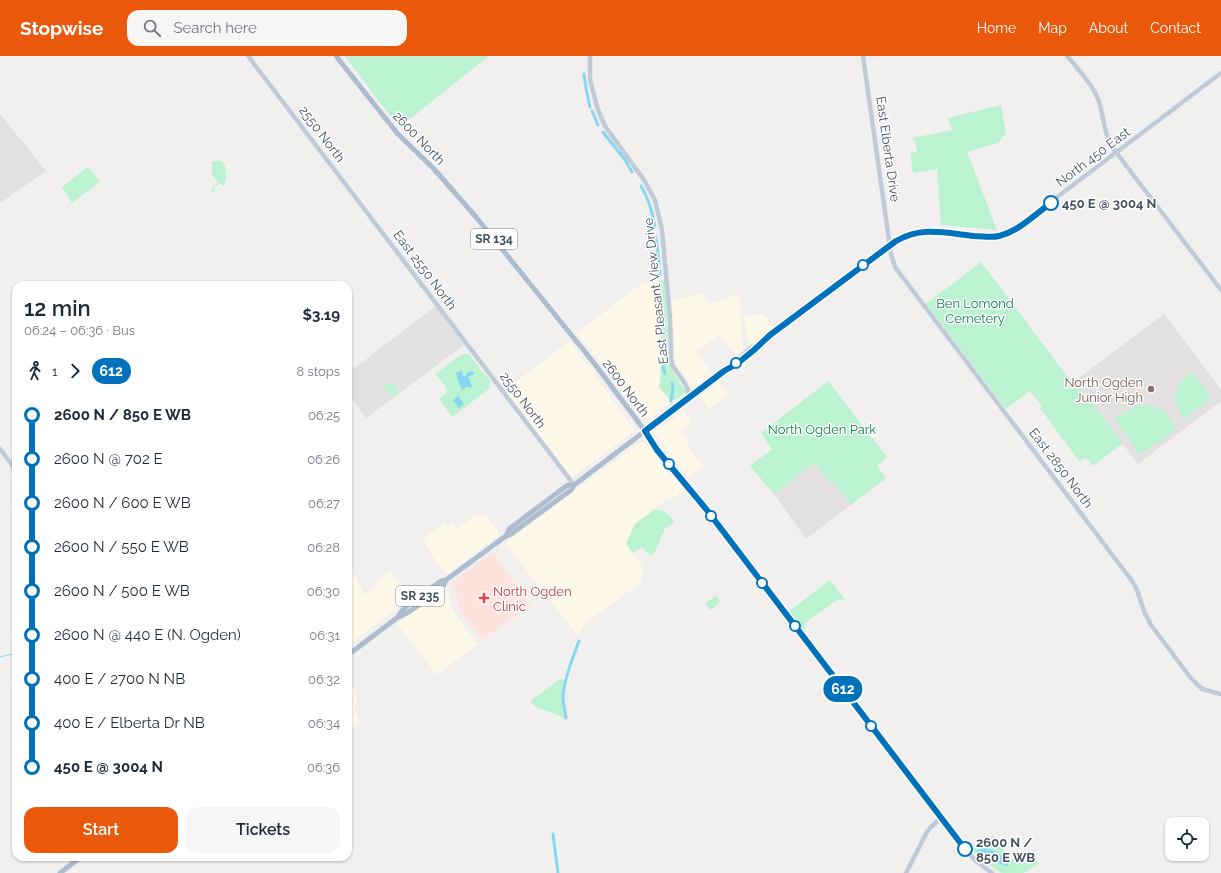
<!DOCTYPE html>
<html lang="en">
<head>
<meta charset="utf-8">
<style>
	:root { --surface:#fff; --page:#f6f6f7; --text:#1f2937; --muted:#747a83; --accent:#ea580c }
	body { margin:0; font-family:Raleway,sans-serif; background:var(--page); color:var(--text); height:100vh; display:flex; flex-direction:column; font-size:15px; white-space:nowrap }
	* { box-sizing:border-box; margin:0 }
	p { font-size:13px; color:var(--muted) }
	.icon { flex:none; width:22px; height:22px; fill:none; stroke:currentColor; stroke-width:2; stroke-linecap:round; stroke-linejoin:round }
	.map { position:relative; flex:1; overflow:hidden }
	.panel { position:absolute; left:12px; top:225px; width:340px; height:580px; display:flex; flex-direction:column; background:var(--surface); border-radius:12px; box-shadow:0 1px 3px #0004 }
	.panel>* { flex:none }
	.badge { padding:0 8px; border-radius:13px; font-size:14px; line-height:26px }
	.controls { position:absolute; left:1165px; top:761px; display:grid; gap:8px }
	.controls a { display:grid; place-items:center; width:44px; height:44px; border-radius:8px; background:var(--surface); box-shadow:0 1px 3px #0004; font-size:20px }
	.map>.badge { position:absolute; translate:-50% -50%; box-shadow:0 0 0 2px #fff }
	.legs { display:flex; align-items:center; gap:6px; height:44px; padding:0 12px; font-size:13px }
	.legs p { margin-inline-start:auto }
	.overview { display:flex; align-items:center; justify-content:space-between; height:68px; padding:0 12px }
	h1 { font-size:22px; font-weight:600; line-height:30px }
	.button { display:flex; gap:8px; margin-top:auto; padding:8px 12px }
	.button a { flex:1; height:46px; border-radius:12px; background:var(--accent); color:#fff; font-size:16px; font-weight:600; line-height:46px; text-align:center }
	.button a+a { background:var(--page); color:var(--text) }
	ul { padding:0 12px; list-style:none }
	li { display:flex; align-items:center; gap:14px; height:44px; font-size:15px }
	li i { display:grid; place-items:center; width:6px; height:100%; margin:0 5px; background:currentColor }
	li i::after { content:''; width:10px; height:10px; margin:-5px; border:3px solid; border-radius:50%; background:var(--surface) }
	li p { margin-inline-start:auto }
	li:first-child i { background:linear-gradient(#0000 50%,currentColor 0) }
	li:last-child i { background:linear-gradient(currentColor 50%,#0000 0) }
	header { display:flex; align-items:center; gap:24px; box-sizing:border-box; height:56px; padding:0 20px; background:var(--accent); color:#fff }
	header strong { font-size:19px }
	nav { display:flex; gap:22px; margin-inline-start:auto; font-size:14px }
	.search { width:280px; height:36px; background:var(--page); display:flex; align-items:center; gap:10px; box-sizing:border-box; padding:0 14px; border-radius:12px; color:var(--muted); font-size:15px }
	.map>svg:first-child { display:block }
</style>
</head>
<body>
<header>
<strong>Stopwise</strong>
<div class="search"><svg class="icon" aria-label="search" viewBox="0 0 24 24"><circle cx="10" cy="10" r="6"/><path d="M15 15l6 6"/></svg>Search here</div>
<nav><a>Home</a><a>Map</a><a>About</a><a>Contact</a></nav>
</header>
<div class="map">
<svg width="1221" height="817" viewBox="0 0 1221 817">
	<rect width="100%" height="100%" fill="#f2efef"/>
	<g fill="#fdf8e8">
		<polygon points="659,225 662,260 660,329 658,330 671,346 648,363 644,361 577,277 634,233 643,228"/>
		<polygon points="701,237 710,248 739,238 743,294 736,299 719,279 696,296 712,317 694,331 691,330 676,308 671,245"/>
		<polygon points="763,258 774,271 752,287 750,287 748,285 744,260"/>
		<polygon points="570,285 635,375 572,421 505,334"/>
		<polygon points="719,326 728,339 709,353 700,340"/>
		<polygon points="683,355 692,366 681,375 689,385 686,388 703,411 688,420 687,420 654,377"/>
		<polygon points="640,386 644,386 647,389 684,435 675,441 665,444 634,469 626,488 643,512 641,527 586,566 578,580 505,487"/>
		<polygon points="477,458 482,460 486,459 500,478 447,519 435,504 423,483 444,467 447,471 453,467 457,473"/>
		<polygon points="348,507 365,539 376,530 374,527 390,515 411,542 348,589"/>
		<polygon points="441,535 448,536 453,555 478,588 437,619 397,568"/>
		<polygon points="348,624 354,633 356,641 355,657 360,666 348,675"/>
	</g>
	<g fill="#e3e0e1">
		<polygon points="0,58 46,115 0,147"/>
		<polygon points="436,250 464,289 366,362 348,338 348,317"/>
		<polygon points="1164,258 1221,334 1221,345 1138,408 1075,325"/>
		<polygon points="815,407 831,428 834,426 851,449 806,483 774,438"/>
	</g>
	<polygon fill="#fde2de" points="492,497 531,549 482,584 460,555 456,536 451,527"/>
	<g fill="#bbf2d2">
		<polygon points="345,0 489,0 400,71 381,48"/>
		<polygon points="1001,49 1006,77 998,87 967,96 997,174 941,169 937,113 913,117 910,97 917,96 915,84 912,84 912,82 953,74 948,62"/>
		<path d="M 212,105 L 220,105 L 224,108 C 227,115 228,124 223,130 L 220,127 L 214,132 L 216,135 L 213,136 L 211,136 L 213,130 L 215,130 L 218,126 L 212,119 Z"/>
		<polygon points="88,112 91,114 100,126 72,147 62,131 85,113"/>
		<polygon points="981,206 1067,320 1075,325 1123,387 1093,410 1086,401 1079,405 1040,352 1042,350 1030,335 1006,353 926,248"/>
		<polygon points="665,224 668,281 668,302 674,318 686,336 683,339 671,346 658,329 660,329 662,260 659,225"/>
		<polygon points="462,298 469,298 490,325 489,333 452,361 439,343 447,336 446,333 447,332 435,318"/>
		<polygon points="1191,315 1210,339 1210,343 1184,363 1174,344 1179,328"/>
		<polygon points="828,325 887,401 877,410 886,422 851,449 834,426 831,428 815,407 774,438 750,410 772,393 761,377"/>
		<polygon points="383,328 392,328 398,336 392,341"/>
		<polygon points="1152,349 1165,355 1176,374 1143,397 1139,397 1115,363 1136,350"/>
		<path d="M 655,453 L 664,455 L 674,464 L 673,468 L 663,473 L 665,475 C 658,482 660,491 652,499 L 650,499 L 642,491 L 633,497 L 626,488 L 635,468 Z"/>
		<polygon points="830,524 846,545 838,543 805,567 805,573 804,576 788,556"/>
		<polygon points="717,539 720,546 712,553 709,553 705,547"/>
		<path d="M 560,623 L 565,623 L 561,637 L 564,663 C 553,654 538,656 530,645 Z"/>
		<polygon points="994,780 1011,804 1029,794 1039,808 1023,817 1001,817 981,803 971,793"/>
	</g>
	<g fill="#85d7f2">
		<polygon points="462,315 463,320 466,320 466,317 472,315 474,317 473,319 468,320 472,330 470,332 468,330 462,334 457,321 456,316"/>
		<polygon points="458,340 464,348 459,352 453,344"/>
		<path d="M 983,792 C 994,794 1003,798 1009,809 L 1006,810 L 979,799 L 976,795 Z"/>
	</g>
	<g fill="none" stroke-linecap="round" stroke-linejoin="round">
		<polyline stroke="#85d7f2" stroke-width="1" points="0,601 16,597"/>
		<g stroke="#85d7f2" stroke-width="3">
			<polyline points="584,18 586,32 590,51"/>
			<polyline points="592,55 598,69"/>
			<polyline points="603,76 625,104 632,116"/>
			<path d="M 641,130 C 649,143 652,156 655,171"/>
			<polyline points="656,181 659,209"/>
			<polyline points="660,215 660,218"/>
			<polyline points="664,310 663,312 665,317"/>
			<polyline points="671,345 673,331 672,327"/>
			<path d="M 566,662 C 565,655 563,647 563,640 C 564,623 573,601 579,585"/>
			<polyline points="553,778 558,817"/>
		</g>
		<g stroke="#c0cbd9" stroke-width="4.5">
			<polyline points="248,0 574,429"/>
			<polyline points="590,0 590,24 598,54 605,70 644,124 655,144 662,174 670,262 671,302 672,309 686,329 690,341"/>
			<polyline points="863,0 891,198 895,211 1132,525 1137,534 1144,555 1151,569 1190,621 1202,633 1221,638"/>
			<path d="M 1067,0 C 1078,13 1092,28 1098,43 C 1104,59 1103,76 1112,91 L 1221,234"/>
			<polyline points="731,309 752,291 758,290"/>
			<polyline points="0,393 16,414"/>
			<polyline points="906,817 927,776 930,772 941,762"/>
			<polyline points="992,817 976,805 965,793 706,453 657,394 645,375 724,315 738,307 754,294 770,279 896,185 911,178 928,175 989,181 998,180 1011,176 1221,17"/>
		</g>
		<g stroke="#adbdd0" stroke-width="5">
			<path d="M 336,0 L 397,77 L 434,113 L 476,161 L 594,307 L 645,375 L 574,429 L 571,434 L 511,478 L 506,480 L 446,524 L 441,525 C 429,534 404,548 398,561"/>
			<polyline points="506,480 509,473 561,434 568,429 574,429"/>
			<path d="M 348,599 L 398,561 C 412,557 432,538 444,529 L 446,524"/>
			<polyline points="60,817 81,801"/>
		</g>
	</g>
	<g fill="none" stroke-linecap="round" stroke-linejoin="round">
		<g stroke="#fff" stroke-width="9">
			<path id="line-1" d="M 965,793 L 706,453 L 657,394 L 645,375 L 724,315 L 738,307 L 754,294 L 770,279 L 896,185 C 923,170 945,177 974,180 C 982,180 991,182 999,180 C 1019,175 1034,159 1051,147"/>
		</g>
		<use href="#line-1" stroke="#0072bc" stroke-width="6"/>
	</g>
	<g fill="#fff" stroke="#0072bc" stroke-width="2">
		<circle cx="1051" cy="147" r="7"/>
		<circle cx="863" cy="209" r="5"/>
		<circle cx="736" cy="307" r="5"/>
		<circle cx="669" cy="408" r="5"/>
		<circle cx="711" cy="460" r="5"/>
		<circle cx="762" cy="527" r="5"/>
		<circle cx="795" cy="570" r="5"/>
		<circle cx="871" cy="670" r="5"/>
		<circle cx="965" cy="793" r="7"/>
	</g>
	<circle fill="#8d6e63" stroke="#fff" stroke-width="1.5" cx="1151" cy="333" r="4"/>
	<path fill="#e0444e" stroke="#fff" stroke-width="1.5" d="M482 536h4v4h4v4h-4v4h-4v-4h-4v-4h4z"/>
	<g text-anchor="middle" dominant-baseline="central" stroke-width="3" stroke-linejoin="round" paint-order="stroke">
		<g fill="#fff" stroke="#7e858e" stroke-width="1">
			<rect x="471" y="173" width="46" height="20" rx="3"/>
			<rect x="396" y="530" width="48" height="20" rx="3"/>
		</g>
		<g font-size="12" font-weight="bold" fill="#46515e">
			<text x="494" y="183">SR 134</text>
			<text x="420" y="540">SR 235</text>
		</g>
		<g font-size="13" fill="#46515e" stroke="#fff">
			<text transform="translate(322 78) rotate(53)">2550 North</text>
			<text transform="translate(419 82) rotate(46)">2600 North</text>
			<text transform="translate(888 93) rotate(82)">East Elberta Drive</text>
			<text transform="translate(1093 101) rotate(-37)">North 450 East</text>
			<text transform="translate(425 214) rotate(53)">East 2550 North</text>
			<text transform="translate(656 235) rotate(-96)">East Pleasant View Drive</text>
			<text transform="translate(626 332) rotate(53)">2600 North</text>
			<text transform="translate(523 344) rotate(53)">2550 North</text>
			<text transform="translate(1061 412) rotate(53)">East 2850 North</text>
		</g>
		<g font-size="13" font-weight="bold" fill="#46515e" stroke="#fff" text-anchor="start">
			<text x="1062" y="147">450 E @ 3004 N</text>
			<text x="976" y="786">2600 N /<tspan x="976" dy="15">850 E WB</tspan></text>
		</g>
		<g font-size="13" fill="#118550" stroke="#fff">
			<text x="975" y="247">Ben Lomond<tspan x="975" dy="15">Cemetery</tspan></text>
			<text x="822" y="373">North Ogden Park</text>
		</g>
		<g font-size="13" fill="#785e54" stroke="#fff" text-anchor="end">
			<text x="1143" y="326">North Ogden<tspan x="1143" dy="15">Junior High</tspan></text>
		</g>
		<g font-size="13" fill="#be3a42" stroke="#fff" text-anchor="start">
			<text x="493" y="535">North Ogden<tspan x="493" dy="15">Clinic</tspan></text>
		</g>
	</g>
</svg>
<div class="controls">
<a><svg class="icon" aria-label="locate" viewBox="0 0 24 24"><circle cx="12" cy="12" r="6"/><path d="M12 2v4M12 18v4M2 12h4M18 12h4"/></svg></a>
</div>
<b class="badge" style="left:843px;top:633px;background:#0072bc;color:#fff">612</b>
<section class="panel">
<div class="overview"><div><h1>12 min</h1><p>06:24 – 06:36 · Bus</p></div><b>$3.19</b></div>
<div class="legs"><svg class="icon" aria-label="walk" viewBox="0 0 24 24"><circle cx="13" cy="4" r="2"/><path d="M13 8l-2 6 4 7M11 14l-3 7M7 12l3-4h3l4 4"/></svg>1<svg class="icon" aria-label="forward" viewBox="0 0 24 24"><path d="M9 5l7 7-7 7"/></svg><b class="badge" style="background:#0072bc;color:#fff">612</b><p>8 stops</p></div>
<ul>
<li><i style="color:#0072bc"></i><b>2600 N / 850 E WB</b><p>06:25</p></li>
<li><i style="color:#0072bc"></i><span>2600 N @ 702 E</span><p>06:26</p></li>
<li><i style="color:#0072bc"></i><span>2600 N / 600 E WB</span><p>06:27</p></li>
<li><i style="color:#0072bc"></i><span>2600 N / 550 E WB</span><p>06:28</p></li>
<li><i style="color:#0072bc"></i><span>2600 N / 500 E WB</span><p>06:30</p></li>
<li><i style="color:#0072bc"></i><span>2600 N @ 440 E (N. Ogden)</span><p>06:31</p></li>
<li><i style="color:#0072bc"></i><span>400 E / 2700 N NB</span><p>06:32</p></li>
<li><i style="color:#0072bc"></i><span>400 E / Elberta Dr NB</span><p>06:34</p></li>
<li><i style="color:#0072bc"></i><b>450 E @ 3004 N</b><p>06:36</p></li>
</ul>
<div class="button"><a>Start</a><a>Tickets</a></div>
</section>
</div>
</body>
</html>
